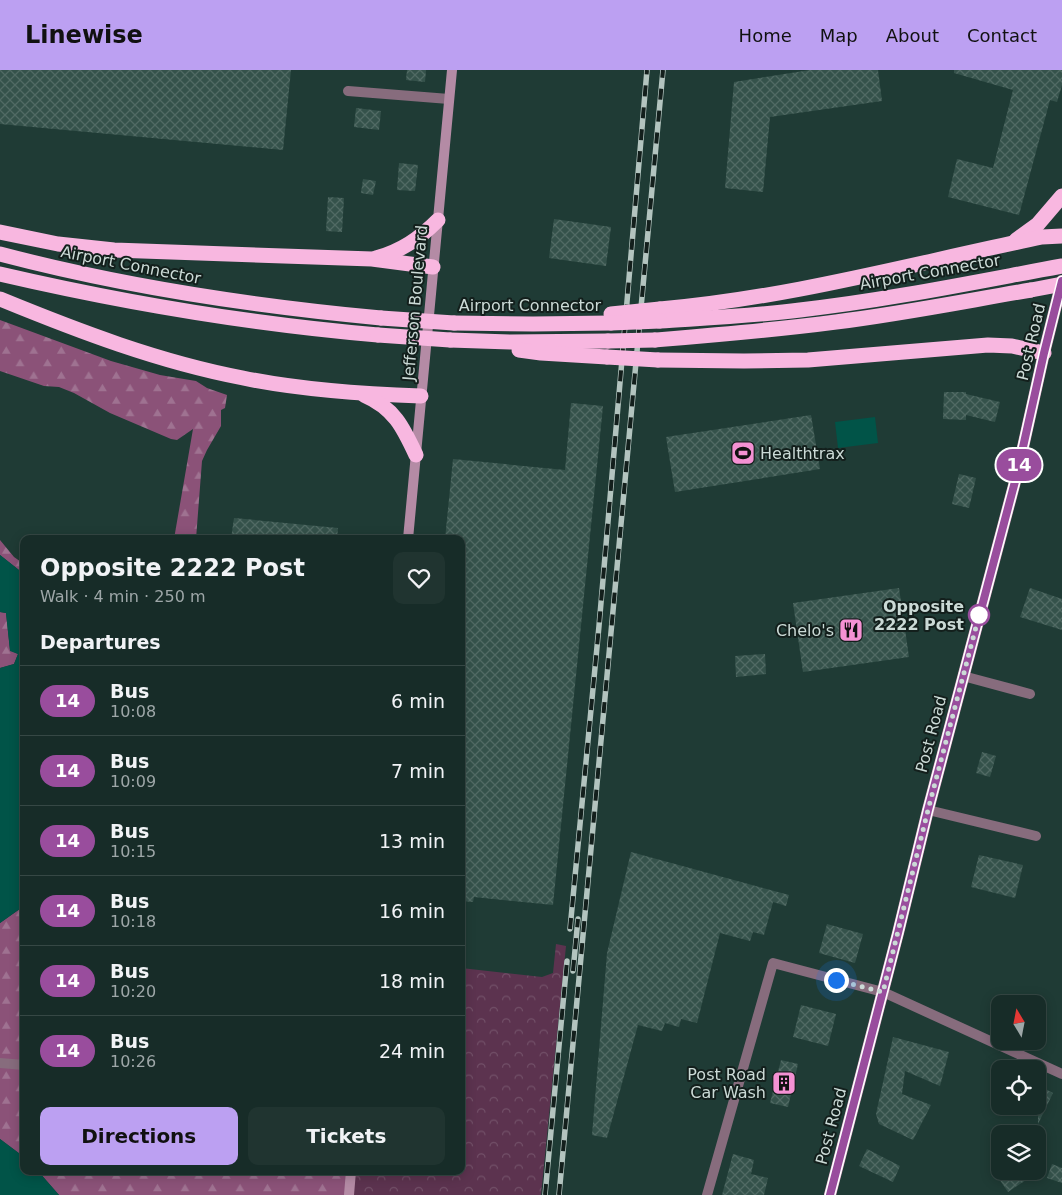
<!DOCTYPE html>
<html lang="en">
<head>
<meta charset="utf-8">
<style>
	:root { --surface:#172c28; --page:#203430; --text:#f1f3f6; --muted:#9ea7a8; --line:#364845; --accent:#bca0f2 }
	body { margin:0; font-family:"DejaVu Sans",sans-serif; background:var(--page); color:var(--text); height:100vh; display:flex; flex-direction:column; font-size:19px; white-space:nowrap }
	* { box-sizing:border-box; margin:0 }
	p { font-size:16px; color:var(--muted) }
	.icon { flex:none; width:28px; height:28px; fill:none; stroke:currentColor; stroke-width:2; stroke-linecap:round; stroke-linejoin:round }
	.map { position:relative; flex:1; overflow:hidden }
	.details { position:absolute; left:20px; top:465px; width:445px; height:640px; display:flex; flex-direction:column; background:var(--surface); border-radius:10px; box-shadow:0 2px 12px #0003,0 0 0 1px var(--line) }
	.details>* { flex:none }
	.badge { padding:0 10px; border-radius:16px; font-size:18px; line-height:32px }
	.needle { width:32px; rotate:350deg }
	.tools { position:absolute; left:991px; top:925px; display:grid; gap:10px }
	.tools a { display:grid; place-items:center; width:55px; height:55px; border-radius:10px; background:var(--surface); box-shadow:0 2px 12px #0003,0 0 0 1px var(--line); font-size:25px }
	.you { position:absolute; width:25px; height:25px; margin:-12px; border:4px solid #fff; border-radius:50%; background:#1a73e8; box-shadow:0 0 0 8px #1a73e833 }
	.map>.badge { position:absolute; translate:-50% -50%; box-shadow:0 0 0 2px #fff }
	h2 { padding:0 20px; font-size:19px; line-height:45px }
	.round { display:grid; place-items:center; flex:none; width:52px; height:52px; border-radius:10px; background:var(--page) }
	.summary { display:flex; align-items:center; justify-content:space-between; height:85px; padding:0 20px }
	h1 { font-size:24px; font-weight:700; line-height:38px }
	.primary-button { display:flex; gap:10px; margin-top:auto; padding:10px 20px }
	.primary-button a { flex:1; height:58px; border-radius:10px; background:var(--accent); color:#111; font-size:20px; font-weight:700; line-height:58px; text-align:center }
	.primary-button a+a { background:var(--page); color:var(--text) }
	ul { padding:0; list-style:none }
	li { display:flex; align-items:center; gap:15px; height:70px; padding:0 20px; border-top:1px solid var(--line) }
	li div { flex:1 }
	li b { display:block; font-size:19px }
	li em { font-style:normal }
	li .badge { min-width:55px; font-weight:700; text-align:center }
	header { display:flex; align-items:center; gap:30px; box-sizing:border-box; height:70px; padding:0 25px; background:var(--accent); color:#111 }
	header strong { font-size:24px }
	nav { display:flex; gap:28px; margin-inline-start:auto; font-size:18px }
	.map>svg:first-child { display:block }
</style>
</head>
<body>
<header>
<strong>Linewise</strong>
<nav><a>Home</a><a>Map</a><a>About</a><a>Contact</a></nav>
</header>
<div class="map">
<svg width="1062" height="1125" viewBox="0 0 1062 1125">
	<defs>
		<pattern id="forest-firs" width="22" height="20" patternUnits="userSpaceOnUse" patternTransform="scale(1.25)"><rect width="22" height="20" fill="#8b5278"/><path d="M5 1l3.5 6h-7zM16 11l3.5 6h-7z" fill="#9f7291"/></pattern>
		<pattern id="park-crowns" width="20" height="18" patternUnits="userSpaceOnUse" patternTransform="scale(1.25)"><rect width="20" height="18" fill="#5c334f"/><path d="M2 6a3 3 0 1 1 6 0M12 15a3 3 0 1 1 6 0" fill="none" stroke="#725068"/></pattern>
		<pattern id="building-cross-hatch" width="8" height="8" patternUnits="userSpaceOnUse" patternTransform="scale(1.25)"><rect width="8" height="8" fill="#35524b"/><path d="M0 0l8 8M0 8l8-8" fill="none" stroke="#516a64"/></pattern>
	</defs>
	<rect width="100%" height="100%" fill="#1f3b35"/>
	<g fill="url(#forest-firs)">
		<polygon points="0,250 111,291 160,305 196,311 207,318 227,325 225,338 221,340 221,356 207,380 202,391 196,469 174,469 193,359 177,370 171,369 110,343 74,323 59,317 44,316 0,301"/>
		<polygon points="0,470 14,487 24,494 24,504 0,485"/>
		<polygon points="0,542 6,543 10,580 18,584 14,594 0,598"/>
		<polygon points="24,836 24,1087 0,1069 0,853"/>
		<polygon points="38,1101 350,1101 348,1125 59,1125"/>
	</g>
	<polygon fill="url(#park-crowns)" points="556,874 566,876 541,1125 350,1125 352,1101 461,1101 461,898 542,907 553,903"/>
	<g fill="#015448">
		<polygon points="875,347 878,373 838,378 835,352"/>
		<polygon points="0,485 24,504 24,836 0,853 0,598 14,594 18,584 10,581 6,543 0,542"/>
		<polygon points="0,1069 24,1087 24,1101 38,1101 59,1125 0,1125"/>
	</g>
	<g fill="url(#building-cross-hatch)">
		<polygon points="0,0 291,0 283,80 0,54"/>
		<polygon points="407,0 426,0 425,12 406,10"/>
		<polygon points="810,0 878,0 882,31 770,47 763,122 725,118 734,12"/>
		<polygon points="954,0 1062,0 1062,15 1057,32 1050,30 1019,145 948,127 957,89 993,98 1013,20 954,3"/>
		<polygon points="356,38 381,41 379,60 354,57"/>
		<polygon points="399,93 418,95 415,121 397,120"/>
		<polygon points="363,109 376,111 373,125 361,123"/>
		<polygon points="328,127 344,128 342,162 326,161"/>
		<polygon points="554,149 611,157 606,196 549,188"/>
		<polygon points="944,322 966,322 966,324 1000,332 995,352 966,345 966,350 943,349"/>
		<polygon points="571,333 603,336 553,835 474,827 473,832 461,831 461,469 445,469 453,389 565,400"/>
		<polygon points="811,345 820,399 675,422 666,367"/>
		<polygon points="959,404 976,408 969,438 952,434"/>
		<polygon points="234,448 338,458 337,469 231,469"/>
		<polygon points="899,518 909,587 803,602 793,533"/>
		<polygon points="1030,518 1062,529 1062,560 1020,547"/>
		<polygon points="765,584 766,604 736,607 735,586"/>
		<polygon points="982,682 996,686 990,707 976,703"/>
		<polygon points="631,782 789,825 786,836 773,832 764,865 753,862 750,871 720,863 697,953 681,949 679,957 665,953 662,961 638,955 607,1068 592,1065 607,883"/>
		<polygon points="979,785 1023,795 1015,828 971,817"/>
		<polygon points="827,854 863,864 855,893 819,883"/>
		<polygon points="801,935 836,944 828,976 793,967"/>
		<polygon points="893,967 949,982 940,1016 905,1001 902,1024 931,1035 913,1070 879,1054 876,1044"/>
		<polygon points="781,990 798,994 788,1037 770,1033"/>
		<polygon points="1038,1015 1053,1023 1038,1054"/>
		<polygon points="867,1079 900,1096 893,1112 859,1096"/>
		<polygon points="733,1084 754,1090 751,1104 768,1108 764,1125 722,1125"/>
		<polygon points="1052,1094 1062,1098 1062,1113 1047,1108"/>
		<polygon points="1011,1101 1019,1101 1026,1110 1008,1122 999,1109"/>
	</g>
	<g fill="none" stroke-linecap="round" stroke-linejoin="round">
		<g stroke="#876c7d" stroke-width="10">
			<polyline points="348,21 449,29"/>
			<polyline points="963,606 1030,624"/>
			<polyline points="928,740 1036,766"/>
			<polyline points="0,993 24,995"/>
			<polyline points="707,1125 773,893 883,922 1062,1004"/>
		</g>
		<g stroke="#b48ba5" stroke-width="10">
			<polyline points="408,469 452,0"/>
			<polyline points="349,1125 351,1101"/>
		</g>
		<polyline stroke="#d8a2c4" stroke-width="12" points="830,1125 898,863 928,740 1017,404 1044,283 1062,211"/>
		<g stroke="#f8b7e0" stroke-width="15">
			<polyline points="0,162 58,174 114,180 372,189 433,197"/>
			<polyline points="1016,170 1038,154 1062,126"/>
			<path d="M 0,184 C 125,217 252,236 381,248"/>
			<path d="M 376,188 C 401,181 419,169 438,150"/>
			<path d="M 0,204 C 125,233 250,254 378,265"/>
			<path d="M 0,229 C 78,261 159,292 243,308 C 301,320 361,324 421,326"/>
			<path d="M 660,239 C 789,228 915,193 1042,167 L 1062,166"/>
			<path d="M 660,251 C 706,248 753,246 800,240 C 888,230 975,212 1062,196"/>
			<polyline points="454,253 533,254 611,253"/>
			<polyline points="450,270 510,272 608,271"/>
			<path d="M 655,270 C 715,265 776,260 836,252 C 901,244 966,231 1031,220"/>
			<polyline points="519,280 541,283 607,287"/>
			<polyline points="658,290 744,291 808,290 988,275 1012,276 1044,283"/>
			<path d="M 364,325 C 394,338 403,357 416,385"/>
		</g>
		<g stroke="#b3c4bf" stroke-width="5.5">
			<g id="rail">
				<polyline points="570,859 599,556 647,0"/>
				<polyline points="573,901 578,849"/>
				<polyline points="545,1125 567,891"/>
				<polyline points="559,1125 663,0"/>
			</g>
		</g>
		<use href="#rail" stroke="#131f1c" stroke-width="4" stroke-dasharray="11" stroke-linecap="butt"/>
		<g stroke="#f8b7e0" stroke-width="15">
			<polyline points="1031,220 1062,214"/>
			<polyline points="611,244 660,239"/>
			<polyline points="381,248 454,253"/>
			<polyline points="611,253 660,251"/>
			<polyline points="378,265 450,270"/>
			<polyline points="608,271 655,270"/>
			<polyline points="607,287 658,290"/>
		</g>
	</g>
	<g fill="none" stroke-linecap="round" stroke-linejoin="round">
		<g stroke="#fff" stroke-width="11">
			<polyline id="line" points="830,1125 898,863 928,740 1017,404 1044,283 1062,211"/>
		</g>
		<use href="#line" stroke="#994d9d" stroke-width="8"/>
		<polyline stroke="#cbdad6" stroke-width="5" stroke-dasharray="0 9" points="836,910 883,922 928,740 981,538 979,545"/>
	</g>
	<defs>
		<g id="stadium-square" transform="scale(1.25)"><rect x="-9" y="-9" width="18" height="18" rx="4" fill="#f491d3" stroke="#131f1c"/><path d="M0-5a6.5 5 0 1 0 0 10a6.5 5 0 1 0 0-10ZM-3.5-1.8h7v3.6h-7Z" fill="#111"/></g>
		<g id="restaurant-square" transform="scale(1.25)"><rect x="-9" y="-9" width="18" height="18" rx="4" fill="#f491d3" stroke="#131f1c"/><path d="M-5-6h1v4h1v-4h1v4h1v-4h1v5L-1.5 .5V6h-2V.5L-5-1ZM5-6V6H3V1.5H1.5Q1.5-4 5-6Z" fill="#111"/></g>
		<g id="building-square" transform="scale(1.25)"><rect x="-9" y="-9" width="18" height="18" rx="4" fill="#f491d3" stroke="#131f1c"/><path d="M-4-6H4V6H1V3H-1V6H-4ZM-2.5-4.3h1.7v1.8h-1.7ZM.8-4.3h1.7v1.8H.8ZM-2.5-1h1.7V.8h-1.7ZM.8-1h1.7V.8H.8Z" fill="#111"/></g>
	</defs>
	<g fill-rule="evenodd">
		<use href="#stadium-square" x="743" y="383"/>
		<use href="#restaurant-square" x="851" y="560"/>
		<use href="#building-square" x="784" y="1013"/>
	</g>
	<circle fill="#fff" stroke="#994d9d" stroke-width="2.5" cx="979" cy="545" r="10"/>
	<g text-anchor="middle" dominant-baseline="central" stroke-width="4" stroke-linejoin="round" paint-order="stroke">
		<g font-size="16" fill="#cbdad6" stroke="#131f1c">
			<text transform="translate(131 195) rotate(11)">Airport Connector</text>
			<text transform="translate(930 202) rotate(-10)">Airport Connector</text>
			<text transform="translate(415 233) rotate(-85)">Jefferson Boulevard</text>
			<text x="530" y="235">Airport Connector</text>
			<text transform="translate(1031 272) rotate(-77)">Post Road</text>
			<text transform="translate(931 664) rotate(-75)">Post Road</text>
			<text transform="translate(831 1056) rotate(-75)">Post Road</text>
		</g>
		<g font-size="16" fill="#cbdad6" stroke="#131f1c" text-anchor="end">
			<text x="760" y="383" text-anchor="start">Healthtrax</text>
			<text x="834" y="560">Chelo's</text>
			<text x="766" y="1004">Post Road<tspan x="766" dy="18">Car Wash</tspan></text>
		</g>
		<g font-size="16" font-weight="bold" fill="#cbdad6" stroke="#131f1c" text-anchor="end">
			<text x="964" y="536">Opposite<tspan x="964" dy="18">2222 Post</tspan></text>
		</g>
	</g>
</svg>
<div class="tools">
<a><svg class="needle" viewBox="-14 -14 28 28"><path d="M0-13l5 13h-10z" fill="#e53935"/><path d="M0 13l5-13h-10z" fill="#9ea7a8"/></svg></a>
<a><svg class="icon" aria-label="locate" viewBox="0 0 24 24"><circle cx="12" cy="12" r="6"/><path d="M12 2v4M12 18v4M2 12h4M18 12h4"/></svg></a>
<a><svg class="icon" aria-label="layers" viewBox="0 0 24 24"><path d="M12 4l9 5-9 5-9-5zM3 14l9 5 9-5"/></svg></a>
</div>
<div class="you" style="left:836px;top:910px"></div>
<b class="badge" style="left:1019px;top:395px;background:#994d9d;color:#fff">14</b>
<section class="details">
<div class="summary"><div><h1>Opposite 2222 Post</h1><p>Walk · 4 min · 250 m</p></div><a class="round"><svg class="icon" aria-label="heart" viewBox="0 0 24 24"><path d="M12 20l-8-8c-3-5 5-10 8-4 3-6 11-1 8 4z"/></svg></a></div>
<h2>Departures</h2>
<ul>
<li><span class="badge" style="background:#994d9d;color:#fff">14</span><div><b>Bus</b><p>10:08</p></div><em>6 min</em></li>
<li><span class="badge" style="background:#994d9d;color:#fff">14</span><div><b>Bus</b><p>10:09</p></div><em>7 min</em></li>
<li><span class="badge" style="background:#994d9d;color:#fff">14</span><div><b>Bus</b><p>10:15</p></div><em>13 min</em></li>
<li><span class="badge" style="background:#994d9d;color:#fff">14</span><div><b>Bus</b><p>10:18</p></div><em>16 min</em></li>
<li><span class="badge" style="background:#994d9d;color:#fff">14</span><div><b>Bus</b><p>10:20</p></div><em>18 min</em></li>
<li><span class="badge" style="background:#994d9d;color:#fff">14</span><div><b>Bus</b><p>10:26</p></div><em>24 min</em></li>
</ul>
<div class="primary-button"><a>Directions</a><a>Tickets</a></div>
</section>
</div>
</body>
</html>
